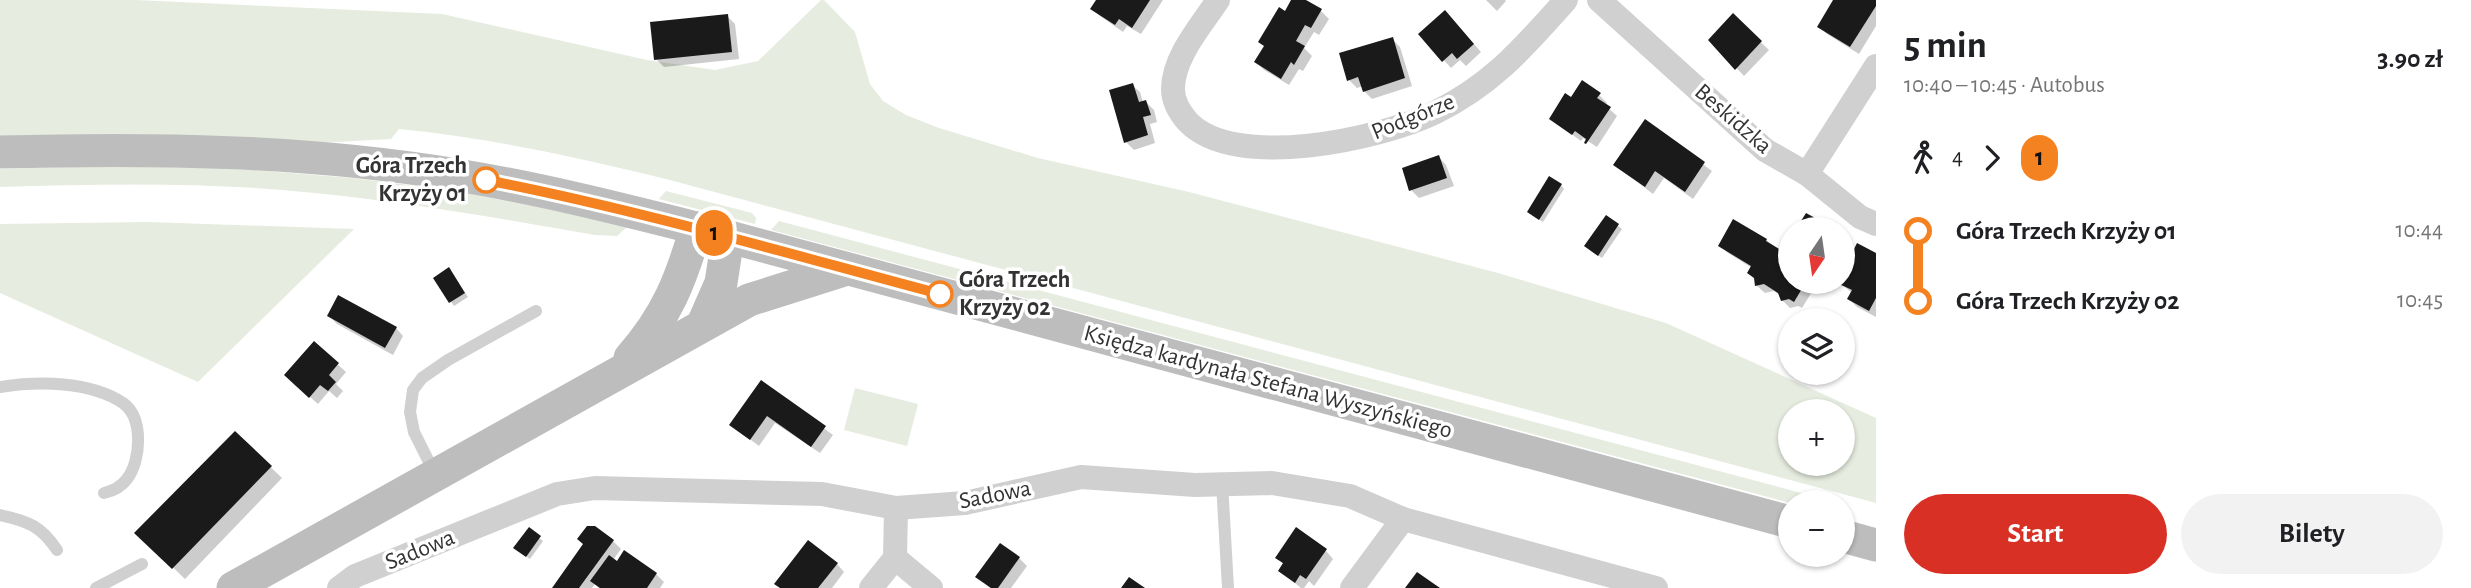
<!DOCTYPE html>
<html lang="pl">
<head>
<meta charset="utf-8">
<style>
	:root { --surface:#fff; --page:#f2f2f2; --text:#202124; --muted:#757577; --accent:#d93025 }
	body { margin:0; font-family:"Alegreya Sans",sans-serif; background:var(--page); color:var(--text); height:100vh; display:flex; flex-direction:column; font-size:26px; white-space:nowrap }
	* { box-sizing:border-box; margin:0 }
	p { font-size:23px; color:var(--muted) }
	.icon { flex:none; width:38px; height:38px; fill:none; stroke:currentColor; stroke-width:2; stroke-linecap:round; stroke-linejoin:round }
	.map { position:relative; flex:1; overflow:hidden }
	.sheet { display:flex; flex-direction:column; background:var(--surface); width:595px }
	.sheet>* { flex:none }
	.badge { padding:0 14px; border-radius:23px; font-size:24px; line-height:46px }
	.needle { width:46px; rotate:193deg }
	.controls { position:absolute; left:1778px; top:217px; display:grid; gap:14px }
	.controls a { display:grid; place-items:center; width:77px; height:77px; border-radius:50%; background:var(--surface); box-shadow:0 2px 5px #0004; font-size:35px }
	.map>.badge { position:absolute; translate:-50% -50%; box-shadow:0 0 0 4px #fff }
	.legs { display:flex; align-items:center; gap:10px; height:77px; padding:0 28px; font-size:23px }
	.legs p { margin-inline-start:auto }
	.overview { display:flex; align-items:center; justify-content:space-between; height:119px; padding:0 28px }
	h1 { font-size:38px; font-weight:700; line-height:52px }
	.cta { display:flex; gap:14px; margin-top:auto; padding:14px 28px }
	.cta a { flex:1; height:80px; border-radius:42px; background:var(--accent); color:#fff; font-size:28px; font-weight:700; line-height:80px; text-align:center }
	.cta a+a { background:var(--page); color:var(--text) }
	ul { padding:0 28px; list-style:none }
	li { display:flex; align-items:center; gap:24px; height:70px; font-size:26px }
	li i { display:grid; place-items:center; width:10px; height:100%; margin:0 9px; background:currentColor }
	li i::after { content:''; width:18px; height:18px; margin:-9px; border:5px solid; border-radius:50%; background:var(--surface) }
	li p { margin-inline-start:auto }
	li:first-child i { background:linear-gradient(#0000 50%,currentColor 0) }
	li:last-child i { background:linear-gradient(currentColor 50%,#0000 0) }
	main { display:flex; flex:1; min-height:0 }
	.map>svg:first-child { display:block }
</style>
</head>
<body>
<main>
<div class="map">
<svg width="1876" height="588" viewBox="0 0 1876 588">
	<rect width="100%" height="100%" fill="#fff"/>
	<g fill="#e6ecdf" fill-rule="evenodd">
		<path d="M 0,0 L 136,0 L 442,14 L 647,60 L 715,70 L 758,61 L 821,0 L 824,0 L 855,32 L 870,84 L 883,101 L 906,115 L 939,128 L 1038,158 L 1189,192 L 1498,273 L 1666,323 L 1876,418 L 1876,503 L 666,179 C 577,157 490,138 399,129 L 391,139 L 317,143 L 0,138 ZM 1790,411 L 1843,411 L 1843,464 L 1790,464 Z"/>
		<path d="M 127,165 L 228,168 L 352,178 L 491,195 L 627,227 L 617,236 L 595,235 C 498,218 402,201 304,192 C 203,182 101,184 0,187 L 0,169 Z"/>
		<polygon points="666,191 752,213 756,218 755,224 659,199"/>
		<polygon points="779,221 1835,502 1790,503 771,230"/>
		<polygon points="148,222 354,229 198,382 0,293 0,224"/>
		<polygon points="855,388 918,404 907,446 844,430"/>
	</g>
	<g fill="#0003">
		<polygon points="1098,0 1163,0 1141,34 1127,26 1123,32 1100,16 1092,9"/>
		<polygon points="1293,0 1303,0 1321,11 1329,19 1319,35 1314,32 1304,48 1312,56 1303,71 1299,69 1289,85 1264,70 1256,62"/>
		<polygon points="1486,0 1505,0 1506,1 1497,11"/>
		<polygon points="1835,0 1876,0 1876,26 1859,54 1827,34 1819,26"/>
		<polygon points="727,16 735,24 739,59 664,67 656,59"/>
		<polygon points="1733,16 1769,50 1744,76 1710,40"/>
		<polygon points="1453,20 1481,52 1466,66 1460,60 1451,68 1420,34"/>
		<polygon points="1392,39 1400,47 1412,86 1372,99 1364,91 1363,86 1357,88 1349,80"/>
		<polygon points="1132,85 1140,92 1143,102 1146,102 1154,110 1157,122 1150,124 1155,143 1134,150 1126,142"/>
		<polygon points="1599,95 1607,103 1605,105 1617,116 1597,147 1583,138 1581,141 1551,119 1571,99"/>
		<polygon points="1646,122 1712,171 1693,199 1664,178 1653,194 1615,165"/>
		<polygon points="1439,157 1446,165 1454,186 1419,198 1411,190"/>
		<polygon points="1561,185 1564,189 1543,222 1532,215"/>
		<polygon points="1606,217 1622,229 1602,258 1590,250"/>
		<polygon points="1766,240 1782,252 1788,241 1790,242 1790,282 1818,282 1802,308 1798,306 1790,308 1782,300 1781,296 1774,291 1765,293 1757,286 1752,268 1728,253 1720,246"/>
		<polygon points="1858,245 1876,255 1876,317 1857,307 1849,299 1852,293 1839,282 1843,282 1843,275"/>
		<polygon points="452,273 468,297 454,306 435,278"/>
		<polygon points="329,316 396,328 403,336 393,355 337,324"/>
		<polygon points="314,343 346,372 336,384 343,391 337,398 329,391 318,404 294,383"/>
		<polygon points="761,382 833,435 820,453 775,423 759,446 731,425"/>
		<polygon points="235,433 282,478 185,579 137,533"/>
		<polygon points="539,538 543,541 530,559 519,551"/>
		<polygon points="613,541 621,549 613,560 656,574 664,582 660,588 599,588 595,584 592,588 554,588"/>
		<polygon points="1326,551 1333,559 1314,586 1309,581 1304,588 1301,588 1280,571 1284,565 1277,557"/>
		<polygon points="1019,558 1027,566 1011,588 990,588 978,577"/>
		<polygon points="837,564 844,572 832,588 781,588"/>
	</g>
	<g fill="#1a1a1a">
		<polygon points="1096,0 1150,0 1132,28 1119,19 1115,25 1090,9"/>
		<polygon points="1291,0 1306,0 1322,9 1311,28 1305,25 1296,41 1305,46 1294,65 1291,62 1281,79 1254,62 1264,46 1258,42 1279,7 1285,11"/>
		<polygon points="1833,0 1876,0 1876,6 1850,47 1817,27"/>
		<polygon points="1445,10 1474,44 1457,59 1452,53 1442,62 1418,34"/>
		<polygon points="1733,13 1762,41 1735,70 1708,40"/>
		<polygon points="728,14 732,52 654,60 650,22"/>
		<polygon points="1393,37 1405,78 1363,92 1358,77 1347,81 1339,53"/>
		<polygon points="1582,80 1601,93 1597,98 1611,107 1586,144 1584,143 1586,139 1575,131 1572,135 1549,119 1565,93 1571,97"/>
		<polygon points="1133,83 1139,102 1146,100 1151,115 1143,117 1148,135 1124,143 1109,90"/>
		<polygon points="1645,119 1705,162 1685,192 1655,171 1645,187 1613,165"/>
		<polygon points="1439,155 1447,178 1409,191 1402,168"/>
		<polygon points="1549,176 1562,184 1539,220 1527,212"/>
		<polygon points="1806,213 1828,225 1826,229 1796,229"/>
		<polygon points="1606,215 1619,224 1598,256 1584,246"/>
		<polygon points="1733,219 1767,239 1766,241 1781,250 1787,239 1790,240 1790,282 1806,282 1794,302 1789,299 1781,301 1778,293 1764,284 1755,286 1754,278 1747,273 1751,266 1718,246"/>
		<polygon points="1857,243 1876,253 1876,298 1869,311 1847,299 1852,290 1835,282 1843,282 1843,271"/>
		<polygon points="449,267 465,293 449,303 433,278"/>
		<polygon points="338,295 397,327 385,348 327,316"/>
		<polygon points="314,341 339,363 329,375 336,382 328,391 320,385 309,398 284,375"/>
		<polygon points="761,380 826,426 811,447 767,416 750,440 729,425"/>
		<polygon points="235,431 272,466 172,569 134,533"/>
		<polygon points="587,526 595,526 614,540 579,588 552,588 583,544 577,539"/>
		<polygon points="529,527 541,536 526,557 513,548"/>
		<polygon points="1296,527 1327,549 1306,579 1300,575 1295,583 1278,571 1283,563 1275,558"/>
		<polygon points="808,540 838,563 818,588 780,588 774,584"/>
		<polygon points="1000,543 1020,557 998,588 991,588 975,577"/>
		<polygon points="624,550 657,573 647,588 600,588 590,581 609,555 617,561"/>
		<polygon points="1417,572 1440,588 1405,588"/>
		<polygon points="1129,577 1145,588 1121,588"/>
	</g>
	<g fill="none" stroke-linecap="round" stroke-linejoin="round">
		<g stroke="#d0d0d0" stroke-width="12">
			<path d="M 0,387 C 38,381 90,381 123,403 C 144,418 141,461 127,479 C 121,487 113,491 104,493"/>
			<polyline points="435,474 414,432 410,412 413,390 422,378 448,360 536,311"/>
			<polyline points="1222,483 1228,588"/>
			<path d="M 0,515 C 28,521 41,526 57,550"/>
			<polyline points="96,588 142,564"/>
		</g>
		<g stroke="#d0d0d0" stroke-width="24">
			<path d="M 1218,0 C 1201,26 1173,57 1173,89 C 1173,102 1180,113 1188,122 C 1235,171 1380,139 1434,113 C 1492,85 1524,47 1566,0"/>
			<polyline points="1599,0 1765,150 1807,174 1860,217 1876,224"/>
			<polyline points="1807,174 1876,66"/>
			<polyline points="895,558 931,588"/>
			<polyline points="339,588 355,576 557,494 595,488 822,494 896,508 965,503 1081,477 1195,485 1272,483 1350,496 1403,519 1656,588"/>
			<polyline points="871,588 895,558 896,508"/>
			<polyline points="1352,588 1403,519"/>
		</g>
		<g stroke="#bdbdbd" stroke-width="33">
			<path d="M 0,152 C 152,148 306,150 457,175 C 537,188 617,208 696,228 L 1790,522"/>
			<polyline points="703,324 721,283 728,237"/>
			<path d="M 630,358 C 667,316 681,280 696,228"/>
			<polyline points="1843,536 1876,545"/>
			<polyline points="233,588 749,300 847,269"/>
		</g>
	</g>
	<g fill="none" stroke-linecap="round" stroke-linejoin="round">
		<g stroke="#fff" stroke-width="16">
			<path id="line-1" d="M 486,180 C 640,210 789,254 940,294"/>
		</g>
		<use href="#line-1" stroke="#f58220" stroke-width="10"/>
	</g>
	<g fill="#fff" stroke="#f58220" stroke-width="3.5">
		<circle cx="486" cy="180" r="12"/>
		<circle cx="940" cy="294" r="12"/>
	</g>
	<g text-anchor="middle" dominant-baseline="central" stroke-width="7" stroke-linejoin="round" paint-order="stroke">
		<g font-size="24" fill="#333" stroke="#fff">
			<text transform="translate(1413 117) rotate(-22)">Podgórze</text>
			<text transform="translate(1733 119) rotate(41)">Beskidzka</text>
			<text transform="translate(1268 382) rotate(15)">Księdza kardynała Stefana Wyszyńskiego</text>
			<text transform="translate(995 495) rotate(-11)">Sadowa</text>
			<text transform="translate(420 550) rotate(-22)">Sadowa</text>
		</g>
		<g font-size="24" font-weight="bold" fill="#333" stroke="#fff" text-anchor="end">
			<text x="467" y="166">Góra Trzech<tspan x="467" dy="28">Krzyży 01</tspan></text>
			<text x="959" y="280" text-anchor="start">Góra Trzech<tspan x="959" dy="28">Krzyży 02</tspan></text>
		</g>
	</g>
</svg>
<div class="controls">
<a><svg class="needle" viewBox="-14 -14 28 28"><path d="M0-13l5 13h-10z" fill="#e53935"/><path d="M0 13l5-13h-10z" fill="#757577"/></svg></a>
<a><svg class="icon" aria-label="layers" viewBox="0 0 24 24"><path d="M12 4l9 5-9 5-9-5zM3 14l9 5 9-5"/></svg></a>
<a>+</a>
<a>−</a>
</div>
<b class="badge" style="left:714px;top:233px;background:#f58220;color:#111">1</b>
</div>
<section class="sheet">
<div class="overview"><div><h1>5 min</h1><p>10:40 – 10:45 · Autobus</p></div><b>3.90 zł</b></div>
<div class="legs"><svg class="icon" aria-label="walk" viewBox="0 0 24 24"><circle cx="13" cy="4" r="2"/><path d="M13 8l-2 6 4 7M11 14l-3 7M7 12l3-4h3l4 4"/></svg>4<svg class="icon" aria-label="forward" viewBox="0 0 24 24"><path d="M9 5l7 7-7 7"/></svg><b class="badge" style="background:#f58220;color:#111">1</b></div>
<ul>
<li><i style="color:#f58220"></i><b>Góra Trzech Krzyży 01</b><p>10:44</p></li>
<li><i style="color:#f58220"></i><b>Góra Trzech Krzyży 02</b><p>10:45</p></li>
</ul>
<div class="cta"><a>Start</a><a>Bilety</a></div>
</section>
</main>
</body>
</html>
